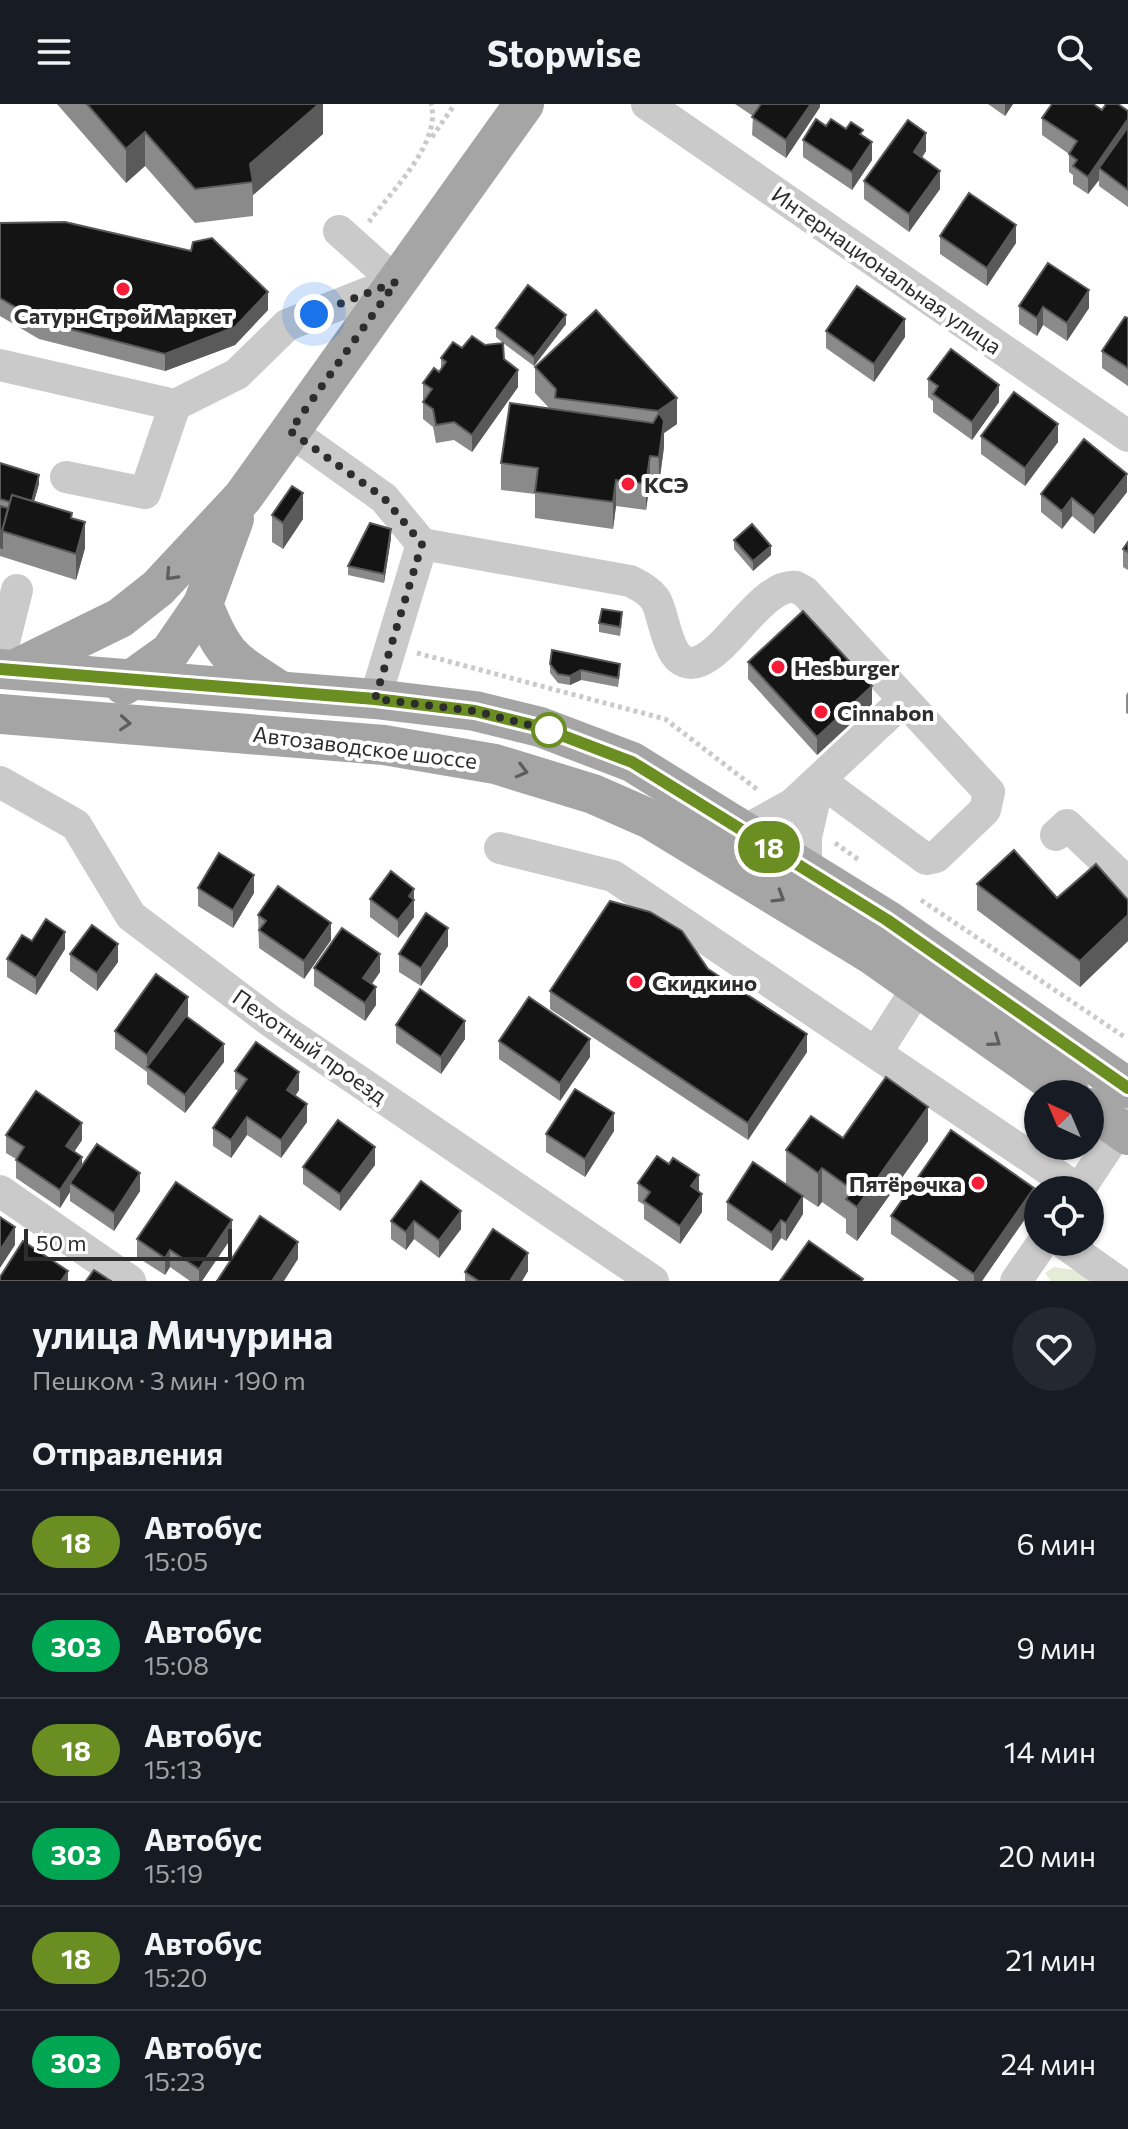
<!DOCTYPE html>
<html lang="ru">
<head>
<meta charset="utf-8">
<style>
	:root { --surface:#171b24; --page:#242831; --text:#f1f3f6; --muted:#9ea1a6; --line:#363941 }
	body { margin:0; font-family:Commissioner,sans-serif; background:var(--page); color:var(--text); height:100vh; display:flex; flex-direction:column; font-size:30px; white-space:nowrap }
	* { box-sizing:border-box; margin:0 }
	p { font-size:26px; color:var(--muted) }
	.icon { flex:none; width:44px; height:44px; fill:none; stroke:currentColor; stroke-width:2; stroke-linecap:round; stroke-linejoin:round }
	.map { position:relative; height:1177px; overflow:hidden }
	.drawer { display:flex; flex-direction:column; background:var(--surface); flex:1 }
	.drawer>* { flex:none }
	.badge { padding:0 16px; border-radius:26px; font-size:28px; line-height:52px }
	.needle { width:52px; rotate:316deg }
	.tools { position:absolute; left:1024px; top:976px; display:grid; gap:16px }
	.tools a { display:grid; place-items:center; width:80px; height:80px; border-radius:50%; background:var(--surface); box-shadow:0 2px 6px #0004; font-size:40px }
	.scale { position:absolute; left:24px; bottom:20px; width:208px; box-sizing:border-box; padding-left:8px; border:4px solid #2d2d2d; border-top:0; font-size:22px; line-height:28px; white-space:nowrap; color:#2d2d2d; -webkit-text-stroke:6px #fff; paint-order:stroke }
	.you { position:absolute; width:40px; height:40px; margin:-20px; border:6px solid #fff; border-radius:50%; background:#1a73e8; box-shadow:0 0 0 12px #1a73e833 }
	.map>.badge { position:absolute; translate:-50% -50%; box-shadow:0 0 0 4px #fff }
	h2 { padding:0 32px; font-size:30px; line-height:72px }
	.round { display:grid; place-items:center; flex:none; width:84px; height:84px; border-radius:42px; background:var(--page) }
	.summary { display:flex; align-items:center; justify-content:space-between; height:136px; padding:0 32px }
	h1 { font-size:38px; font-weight:700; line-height:60px }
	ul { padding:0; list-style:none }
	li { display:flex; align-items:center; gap:24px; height:104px; padding:0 32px; border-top:2px solid var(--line) }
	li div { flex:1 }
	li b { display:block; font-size:30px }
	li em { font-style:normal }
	li .badge { min-width:88px; font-weight:700; text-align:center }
	header { display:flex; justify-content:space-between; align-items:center; height:104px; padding:0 32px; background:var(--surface); font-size:36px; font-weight:700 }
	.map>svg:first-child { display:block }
</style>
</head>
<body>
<header><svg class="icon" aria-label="menu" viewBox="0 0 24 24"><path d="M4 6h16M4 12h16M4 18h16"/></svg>Stopwise<svg class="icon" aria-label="search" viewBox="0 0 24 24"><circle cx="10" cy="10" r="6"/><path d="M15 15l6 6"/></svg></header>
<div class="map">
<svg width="1128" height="1177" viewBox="0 0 1128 1177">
	<rect width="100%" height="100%" fill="#fff"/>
	<polygon fill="#e4ecd8" points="1054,1163 1076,1166 1089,1177 1051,1177 1045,1169"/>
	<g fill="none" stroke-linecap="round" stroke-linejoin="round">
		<g stroke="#cacaca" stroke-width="5" stroke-dasharray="4 4" stroke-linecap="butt">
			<polyline points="432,33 455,0"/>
			<path d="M 369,118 C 391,87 442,39 431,0"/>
			<polyline points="417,549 665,615 758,686"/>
			<polyline points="835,739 859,756"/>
			<polyline points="921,796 1126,934"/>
		</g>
		<g stroke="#cacaca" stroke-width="32">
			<polyline points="647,0 1128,332"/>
			<polyline points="0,261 175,301 237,270 287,221 396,178 339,127"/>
			<path d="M 290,327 L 384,394 L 422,440 L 630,477 C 640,482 648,486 655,495 C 666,511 666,570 700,557 C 730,545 763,479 796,483 L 805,488 L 989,688 L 985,706 L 936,753 L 926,755 L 819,676"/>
			<polyline points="66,373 145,389 175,301"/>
			<polyline points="0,554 17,486"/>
			<polyline points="375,595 422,440"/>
			<polyline points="0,678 76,721 131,812 273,919 653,1177"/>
			<polyline points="744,727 793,700 904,596"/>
			<polyline points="1056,731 1067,721 1128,779"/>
			<polyline points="500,744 613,772 1079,1086 1128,1012"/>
			<polyline points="806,766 806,733 819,676"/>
			<polyline points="876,949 918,883"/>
			<polyline points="0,1087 130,1177"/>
			<polyline points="1062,1138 1117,1177"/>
			<polyline points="1016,1177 1043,1138"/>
		</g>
		<g stroke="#a5a5a5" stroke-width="40">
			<path d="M 234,415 L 203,500 C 223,552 232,556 277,585"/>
			<polyline points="0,565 375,595 475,607 540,623 632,658 887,816 1128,984"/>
			<polyline points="16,565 120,514 158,484 243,393 524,0"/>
			<polyline points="124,581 170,548 203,500"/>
			<polyline points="0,610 384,641 495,660 593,690 650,715 871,850 1070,990"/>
			<polyline points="1090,1004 1128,1031"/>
		</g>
	</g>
	<g fill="#8a8a8a">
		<polygon points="57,0 323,0 323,30 253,91 253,112 195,119 145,62 126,79"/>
		<polygon points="735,0 820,0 820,3 786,54 752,31 753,12"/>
		<polygon points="988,0 1013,0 1005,12"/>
		<polygon points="1102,6 1128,7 1128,103 1099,82 1099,76 1088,90 1073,80 1073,71 1069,68 1069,50 1042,31 1042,14"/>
		<polygon points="826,22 846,25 863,32 872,56 852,86 803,53 803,36"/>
		<polygon points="926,47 922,54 940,85 909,128 864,95 864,77"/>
		<polygon points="0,119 268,206 235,241 165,267 39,235 0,212"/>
		<polygon points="940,132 1016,139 987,182 940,150"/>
		<polygon points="1019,202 1089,204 1067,237 1043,221 1037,232 1019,220"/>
		<polygon points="596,206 677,320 664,329 664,343 659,380 650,378 646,406 616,402 613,425 535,414 535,390 501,386 501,359 550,305 535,289 535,263"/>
		<polygon points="1128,214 1128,282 1102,264 1102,247"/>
		<polygon points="566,220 534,262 503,239 504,255 518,283 472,348 454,336 436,339 433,323 423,315 423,279 439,268 441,266 441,254 485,241 503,239 496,233 496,224"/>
		<polygon points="826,227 905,233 874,278 826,244"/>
		<polygon points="928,275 999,298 972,336 933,308 933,297 928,293"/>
		<polygon points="981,332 1058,338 1025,382 981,350"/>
		<polygon points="0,359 39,380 34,397 72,414 85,444 76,476 0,452"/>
		<polygon points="1127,388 1094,430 1072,412 1062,425 1041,408 1041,390"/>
		<polygon points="272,411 303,415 283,445 272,438"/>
		<polygon points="391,434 384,479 348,471 348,462"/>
		<polygon points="734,436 771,451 753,467 734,445"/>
		<polygon points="1128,438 1128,466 1123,463 1123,445"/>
		<polygon points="622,518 620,532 599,528 599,519"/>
		<polygon points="748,558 872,600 817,651 748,575"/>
		<polygon points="550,560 620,569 618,583 581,576 570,581 558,579 550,569"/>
		<polygon points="1128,588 1128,610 1126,609 1126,591"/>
		<polygon points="977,780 1057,794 1128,796 1128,837 1080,883 977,806"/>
		<polygon points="198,784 254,789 233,824 198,802"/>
		<polygon points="414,785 414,813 398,834 370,813 370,795"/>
		<polygon points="258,811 331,836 304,875 259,844"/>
		<polygon points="32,837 65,845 36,891 7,873 7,855"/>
		<polygon points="448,842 421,882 399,868 399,850"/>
		<polygon points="70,850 118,858 97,887 70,867"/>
		<polygon points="314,864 380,868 372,880 376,901 365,917 314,882"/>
		<polygon points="708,865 807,948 748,1036 550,905 550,887"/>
		<polygon points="188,911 187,912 224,958 185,1009 147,980 147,967 147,968 115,945 115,927"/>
		<polygon points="396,921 465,935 441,970 396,939"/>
		<polygon points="499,937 590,953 560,997 499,955"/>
		<polygon points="235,967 299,986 295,992 307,1018 281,1054 247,1031 231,1054 213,1042 213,1024 238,987 235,985"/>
		<polygon points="614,1027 585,1073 546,1048 546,1030"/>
		<polygon points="6,1031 82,1036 74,1048 82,1062 140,1087 114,1127 70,1097 70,1088 60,1104 16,1074 16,1055 6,1049"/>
		<polygon points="843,1034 928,1037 857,1137 846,1129 846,1115 822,1098 818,1103 803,1093 803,1110 786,1137 781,1134 772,1147 727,1116 727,1098 786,1080 786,1046"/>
		<polygon points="375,1061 340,1107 303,1080 303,1063"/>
		<polygon points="638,1079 699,1087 702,1108 680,1140 644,1115 644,1101 638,1097"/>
		<polygon points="1034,1102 982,1177 959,1177 891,1130 891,1112"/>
		<polygon points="461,1107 461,1125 439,1154 414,1135 406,1146 391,1135 391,1117"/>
		<polygon points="232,1133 202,1177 190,1177 170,1163 165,1171 137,1153 137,1135"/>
		<polygon points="528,1167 522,1177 465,1177 465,1168"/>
	</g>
	<g fill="#5a5a5a">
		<polygon points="319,0 323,0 323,30 253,91 250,60"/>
		<polygon points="811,0 820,0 820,3 786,54 786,36"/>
		<polygon points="1005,0 1013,0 1005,12"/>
		<polygon points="1128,15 1128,33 1099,64 1099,76 1088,90 1088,73"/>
		<polygon points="145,28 145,62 126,79 126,45"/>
		<polygon points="926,29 926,47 914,65 914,48"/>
		<polygon points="872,38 872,56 852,86 852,68"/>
		<polygon points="940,67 940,85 909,128 909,110"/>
		<polygon points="1016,121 1016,139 987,182 987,164"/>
		<polygon points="1089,186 1089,204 1067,237 1067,219"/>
		<polygon points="268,188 268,206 235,241 165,267 165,250"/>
		<polygon points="1043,203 1043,221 1037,232 1037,214"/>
		<polygon points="566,211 566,220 534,262 534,253"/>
		<polygon points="905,215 905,233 874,278 874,260"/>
		<polygon points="518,266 518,283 472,348 472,331"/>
		<polygon points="999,281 999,298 972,336 972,318"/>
		<polygon points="677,294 677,320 664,329 664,343 659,380 658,307"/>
		<polygon points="1058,320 1058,338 1025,382 1025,364"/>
		<polygon points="650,352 650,378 646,406 646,380"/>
		<polygon points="1127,370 1127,388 1094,430 1094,412"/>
		<polygon points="39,371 39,380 30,412 30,403"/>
		<polygon points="616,376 616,402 613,425 613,398"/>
		<polygon points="303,389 303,415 283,445 283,419"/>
		<polygon points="1072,394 1072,412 1062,425 1062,407"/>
		<polygon points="85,418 85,444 76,476 76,450"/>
		<polygon points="391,425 391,434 384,479 384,470"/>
		<polygon points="771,442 771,451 753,467 753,457"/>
		<polygon points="581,566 581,576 570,581 570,572"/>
		<polygon points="872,582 872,600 817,651 817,633"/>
		<polygon points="254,771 254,789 233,824 233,806"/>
		<polygon points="414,785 414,813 398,834 398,816 409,792"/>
		<polygon points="1128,811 1128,837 1080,883 1080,857"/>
		<polygon points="331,819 331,836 304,875 304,857"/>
		<polygon points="448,824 448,842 421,882 421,864"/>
		<polygon points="65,828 65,845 36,891 36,874"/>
		<polygon points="118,840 118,858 97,887 97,869"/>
		<polygon points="380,850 380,868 363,892 363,874"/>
		<polygon points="376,883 376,901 365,917 365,899"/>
		<polygon points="188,893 188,911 150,964 147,963 147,968 147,951"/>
		<polygon points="465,917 465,935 441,970 441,953"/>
		<polygon points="807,930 807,948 748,1036 748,1019"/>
		<polygon points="590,935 590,953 560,997 560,979"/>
		<polygon points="224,940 224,958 185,1009 185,991"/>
		<polygon points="299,968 299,986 287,1004 287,986"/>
		<polygon points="307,1000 307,1018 281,1054 281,1036"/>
		<polygon points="928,1003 928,1037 857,1137 857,1103"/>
		<polygon points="614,1009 614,1027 585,1073 585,1055"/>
		<polygon points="247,1013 247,1031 231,1054 231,1036"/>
		<polygon points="82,1019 82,1036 66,1060 66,1042"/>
		<polygon points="375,1043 375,1061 340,1107 340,1090"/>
		<polygon points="82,1053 82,1071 70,1079 70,1088 60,1104 60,1086"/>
		<polygon points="822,1064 822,1098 818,1103 818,1069"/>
		<polygon points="140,1069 140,1087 114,1127 114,1109"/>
		<polygon points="699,1071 699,1089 691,1082"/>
		<polygon points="1034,1084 1034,1102 982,1177 974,1177 974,1170"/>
		<polygon points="702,1090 702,1108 680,1140 680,1122"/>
		<polygon points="803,1092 803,1110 786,1137 786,1119"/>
		<polygon points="461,1107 461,1125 439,1154 439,1136"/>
		<polygon points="232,1116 232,1133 202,1177 199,1177 199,1165"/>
		<polygon points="781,1116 781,1134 772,1147 772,1129"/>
		<polygon points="414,1117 414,1135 406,1146 406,1128"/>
		<polygon points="15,1123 15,1141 0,1164 0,1146"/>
		<polygon points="298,1138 298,1155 284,1177 272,1177"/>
		<polygon points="170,1146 170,1163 165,1171 165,1154"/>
		<polygon points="528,1149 528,1167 522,1177 510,1177"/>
		<polygon points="68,1167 68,1177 61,1177"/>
	</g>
	<g fill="#141414" stroke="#5a5a5a" stroke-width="2">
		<polygon points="87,0 319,0 250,60 253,78 195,85 145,28 126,45"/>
		<polygon points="761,0 811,0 786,36 752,13"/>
		<polygon points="1052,0 1093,0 1102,6 1106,0 1118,0 1128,7 1128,15 1088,73 1073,62 1077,56 1069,50 1077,37 1042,14"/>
		<polygon points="816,15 826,22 831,15 846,25 851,18 863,26 860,30 872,38 852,68 803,36"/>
		<polygon points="908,16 926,29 914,48 940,67 909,110 864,77"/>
		<polygon points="1128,23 1128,86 1099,64"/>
		<polygon points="969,89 1016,121 987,164 940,132"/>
		<polygon points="65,118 191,147 193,138 212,134 268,188 235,223 165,250 39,217 0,194 0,119"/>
		<polygon points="1048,159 1089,186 1067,219 1043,203 1037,214 1019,202"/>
		<polygon points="528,181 566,211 534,253 496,224"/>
		<polygon points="857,182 905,215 874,260 826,227"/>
		<polygon points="596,206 677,294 658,307 555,294 556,285 535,263"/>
		<polygon points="1125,213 1128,214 1128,264 1102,247"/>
		<polygon points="472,232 485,241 503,239 504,255 518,266 472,331 454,318 436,321 433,305 423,298 432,285 423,279 434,264 439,268 446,258 441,254 453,238 462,244"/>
		<polygon points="951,245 999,281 972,318 933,290 938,282 928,275"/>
		<polygon points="1014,288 1058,320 1025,364 981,332"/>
		<polygon points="510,299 653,319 659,309 664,317 659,353 650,352 646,380 616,376 613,398 535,388 538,364 501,359"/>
		<polygon points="1084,335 1127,370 1094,412 1072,394 1062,407 1041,390"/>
		<polygon points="0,359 39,371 32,397 12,391 10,398 0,395"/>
		<polygon points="292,382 303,389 283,419 272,411"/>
		<polygon points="12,391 72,409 71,414 85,418 76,450 2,427"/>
		<polygon points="0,402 8,404 2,427 2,444 0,443"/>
		<polygon points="370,419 391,425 384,470 348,462"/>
		<polygon points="752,420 771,442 753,457 734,436"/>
		<polygon points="1128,438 1128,448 1123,445"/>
		<polygon points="602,505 622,508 620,523 599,519"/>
		<polygon points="803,507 872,582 817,633 748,558"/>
		<polygon points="552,546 620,560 618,574 581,566 570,572 558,570 550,560"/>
		<polygon points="1014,746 1057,794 1096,760 1128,796 1128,811 1080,857 977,780"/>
		<polygon points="219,749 254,771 233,806 198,784"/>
		<polygon points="391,767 414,785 409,792 414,796 398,816 370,795"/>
		<polygon points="278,782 331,819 304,857 259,826 266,817 258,811"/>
		<polygon points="610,797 650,808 682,827 708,865 807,930 748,1019 550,887"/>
		<polygon points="426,809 448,824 421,864 399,850"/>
		<polygon points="46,815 65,828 36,874 7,855 22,831 32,837"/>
		<polygon points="92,821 118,840 97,869 70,850"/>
		<polygon points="342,824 380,850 363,874 376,883 365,899 314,864"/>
		<polygon points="156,870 188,893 147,951 115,927"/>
		<polygon points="420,885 465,917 441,953 396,921"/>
		<polygon points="529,893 590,935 560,979 499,937"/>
		<polygon points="186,912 224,940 185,991 147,963"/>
		<polygon points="256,938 299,968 287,986 307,1000 281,1036 247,1013 231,1036 213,1024 247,975 235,967"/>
		<polygon points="886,973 928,1003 857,1103 846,1095 853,1086 822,1064 818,1069 786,1046 811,1012 843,1034"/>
		<polygon points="575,985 614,1009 585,1055 546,1030"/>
		<polygon points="36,987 82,1019 66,1042 82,1053 60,1086 16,1056 24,1043 6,1031"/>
		<polygon points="338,1016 375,1043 340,1090 303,1063"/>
		<polygon points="951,1026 1034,1084 974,1170 891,1112"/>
		<polygon points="97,1040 140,1069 114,1109 70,1079"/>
		<polygon points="657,1052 669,1060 673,1054 699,1071 691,1082 702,1090 680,1122 644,1097 650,1088 638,1079"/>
		<polygon points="753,1058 803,1092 786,1119 781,1116 772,1129 727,1098"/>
		<polygon points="421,1077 461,1107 439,1136 414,1117 406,1128 391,1117"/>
		<polygon points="176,1078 232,1116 199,1165 170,1146 165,1154 137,1135"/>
		<polygon points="260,1112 298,1138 272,1177 217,1177"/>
		<polygon points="0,1113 15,1123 0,1146"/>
		<polygon points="493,1125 528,1149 510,1177 479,1177 465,1168"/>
		<polygon points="23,1137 68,1167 61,1177 0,1177 0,1173"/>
		<polygon points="809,1137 863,1175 861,1177 780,1177"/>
		<polygon points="94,1166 111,1177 86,1177"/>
	</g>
	<defs><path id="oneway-chevron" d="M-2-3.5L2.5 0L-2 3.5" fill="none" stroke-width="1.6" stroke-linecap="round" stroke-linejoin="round" transform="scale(2)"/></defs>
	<g stroke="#5d5d5d">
		<use href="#oneway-chevron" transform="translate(171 471) rotate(133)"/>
		<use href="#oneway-chevron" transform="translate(125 619) rotate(4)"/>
		<use href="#oneway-chevron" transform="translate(522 667) rotate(15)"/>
		<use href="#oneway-chevron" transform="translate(779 793) rotate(31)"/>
		<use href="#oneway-chevron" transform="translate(995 937) rotate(35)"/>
	</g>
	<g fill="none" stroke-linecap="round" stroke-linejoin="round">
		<g stroke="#fff" stroke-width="18">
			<polyline id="line" points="0,565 375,595 475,607 540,623 632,658 887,816 1128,984"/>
		</g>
		<use href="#line" stroke="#6b8e23" stroke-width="12"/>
		<polyline stroke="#2d2d2d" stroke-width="8" stroke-dasharray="0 14.4" points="314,210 396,178 290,327 384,394 422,440 375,595 475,607 549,626"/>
	</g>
	<g fill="#f61c38" stroke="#fff" stroke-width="3">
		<circle cx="123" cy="185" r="8"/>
		<circle cx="628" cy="380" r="8"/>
		<circle cx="778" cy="563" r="8"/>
		<circle cx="821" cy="608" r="8"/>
		<circle cx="636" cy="878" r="8"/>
		<circle cx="978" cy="1079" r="8"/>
	</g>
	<circle fill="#fff" stroke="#6b8e23" stroke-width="4" cx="549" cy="626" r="16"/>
	<g text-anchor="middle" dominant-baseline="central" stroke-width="8" stroke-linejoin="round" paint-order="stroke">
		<g font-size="22" fill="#2d2d2d" stroke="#fff">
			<text transform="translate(887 166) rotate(35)">Интернациональная улица</text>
			<text transform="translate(365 643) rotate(7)">Автозаводское шоссе</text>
			<text transform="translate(310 942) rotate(35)">Пехотный проезд</text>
		</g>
		<g font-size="22" font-weight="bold" fill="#2d2d2d" stroke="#fff" text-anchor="start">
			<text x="123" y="211" text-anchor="middle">СатурнСтройМаркет</text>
			<text x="644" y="380">КСЭ</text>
			<text x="794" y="563">Hesburger</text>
			<text x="837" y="608">Cinnabon</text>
			<text x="652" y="878">Скидкино</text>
			<text x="962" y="1079" text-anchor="end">Пятёрочка</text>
		</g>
	</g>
</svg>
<div class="tools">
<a><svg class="needle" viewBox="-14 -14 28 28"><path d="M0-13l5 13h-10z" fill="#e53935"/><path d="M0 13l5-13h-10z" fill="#9ea1a6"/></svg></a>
<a><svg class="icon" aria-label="locate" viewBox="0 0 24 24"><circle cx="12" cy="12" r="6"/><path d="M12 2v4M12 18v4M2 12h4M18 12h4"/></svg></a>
</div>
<div class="scale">50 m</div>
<div class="you" style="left:314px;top:210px"></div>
<b class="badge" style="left:769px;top:743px;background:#6b8e23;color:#fff">18</b>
</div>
<section class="drawer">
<div class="summary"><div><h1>улица Мичурина</h1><p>Пешком · 3 мин · 190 m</p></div><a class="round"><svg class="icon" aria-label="heart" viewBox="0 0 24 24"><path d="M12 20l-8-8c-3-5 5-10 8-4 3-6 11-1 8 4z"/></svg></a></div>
<h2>Отправления</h2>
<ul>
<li><span class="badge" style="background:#6b8e23;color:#fff">18</span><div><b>Автобус</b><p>15:05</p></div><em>6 мин</em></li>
<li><span class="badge" style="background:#00a651;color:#fff">303</span><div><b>Автобус</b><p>15:08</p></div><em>9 мин</em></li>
<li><span class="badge" style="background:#6b8e23;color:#fff">18</span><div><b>Автобус</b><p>15:13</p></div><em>14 мин</em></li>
<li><span class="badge" style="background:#00a651;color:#fff">303</span><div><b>Автобус</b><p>15:19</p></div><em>20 мин</em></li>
<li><span class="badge" style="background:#6b8e23;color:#fff">18</span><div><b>Автобус</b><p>15:20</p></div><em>21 мин</em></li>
<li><span class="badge" style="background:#00a651;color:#fff">303</span><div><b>Автобус</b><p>15:23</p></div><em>24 мин</em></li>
</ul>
</section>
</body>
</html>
